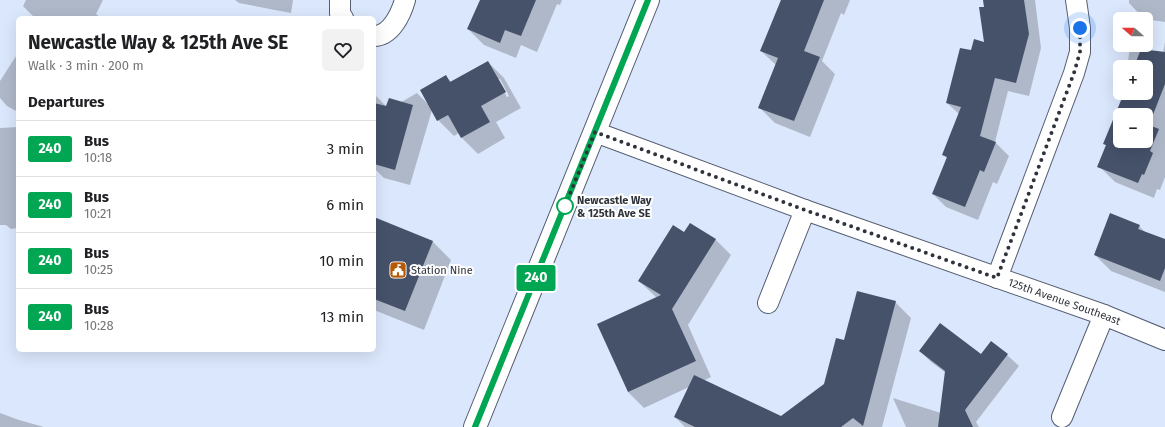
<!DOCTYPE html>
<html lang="en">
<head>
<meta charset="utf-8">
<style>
	:root { --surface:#fff; --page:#f2f2f2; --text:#202124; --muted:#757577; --line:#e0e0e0 }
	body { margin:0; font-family:"Fira Sans",sans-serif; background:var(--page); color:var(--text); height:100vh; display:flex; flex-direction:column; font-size:15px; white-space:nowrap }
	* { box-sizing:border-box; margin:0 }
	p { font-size:13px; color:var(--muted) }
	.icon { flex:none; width:22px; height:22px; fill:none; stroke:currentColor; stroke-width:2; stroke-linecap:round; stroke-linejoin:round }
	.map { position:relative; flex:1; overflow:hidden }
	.side { position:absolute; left:16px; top:16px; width:360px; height:336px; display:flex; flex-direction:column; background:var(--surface); border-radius:6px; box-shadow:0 4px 16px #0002 }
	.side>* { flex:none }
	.badge { padding:0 8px; border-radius:3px; font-size:14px; line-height:26px }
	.needle { width:26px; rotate:290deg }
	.buttons { position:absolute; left:1113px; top:12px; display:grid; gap:8px }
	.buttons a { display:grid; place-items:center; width:40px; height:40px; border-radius:6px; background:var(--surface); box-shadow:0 4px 16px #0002; font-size:20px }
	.you { position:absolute; width:20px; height:20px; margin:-10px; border:3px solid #fff; border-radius:50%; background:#1a73e8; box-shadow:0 0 0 6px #1a73e833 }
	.map>.badge { position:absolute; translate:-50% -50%; box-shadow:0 0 0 2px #fff }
	h2 { padding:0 12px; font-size:15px; line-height:36px }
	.round { display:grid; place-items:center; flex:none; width:42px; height:42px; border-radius:6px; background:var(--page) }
	.headline { display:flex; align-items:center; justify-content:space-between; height:68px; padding:0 12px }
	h1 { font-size:19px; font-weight:700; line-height:30px }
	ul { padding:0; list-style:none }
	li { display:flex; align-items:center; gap:12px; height:56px; padding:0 12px; border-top:1px solid var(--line) }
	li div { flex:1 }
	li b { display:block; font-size:15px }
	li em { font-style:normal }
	li .badge { min-width:44px; font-weight:700; text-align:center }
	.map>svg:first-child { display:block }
</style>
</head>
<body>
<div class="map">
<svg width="1165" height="427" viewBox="0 0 1165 427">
	<rect width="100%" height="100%" fill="#dbe7fc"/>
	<g fill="#0003" fill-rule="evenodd">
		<polygon points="26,0 103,0 96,14 98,15 97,18 35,18 23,6"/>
		<polygon points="235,0 293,0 291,13 239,3"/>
		<polygon points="481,0 562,0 560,5 557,4 537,52 521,45 516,58 484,45 468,29"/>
		<polygon points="781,0 850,0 844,15 841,13 822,61 835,74 810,137 775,123 759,107 776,65 761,51"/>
		<polygon points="984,0 1035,0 1041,48 1029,96 1008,91 995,142 1009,156 997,184 993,182 978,220 946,207 933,194 947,158 944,155 959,114 947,103 972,52 985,44"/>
		<polygon points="1129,0 1165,0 1165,22 1144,19 1129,3"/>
		<path d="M 1165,42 L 1165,177 L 1160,190 L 1157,189 L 1154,198 L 1115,182 L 1099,166 L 1107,146 L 1105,144 L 1121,102 L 1123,93 L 1146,93 L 1146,67 L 1127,67 L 1130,48 L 1163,53 ZM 1120,115 L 1146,115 L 1146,141 L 1120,141 Z"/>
		<polygon points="18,53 18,112 7,106 0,98 0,81"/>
		<path d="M 488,62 L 504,78 L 521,108 L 496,122 L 505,138 L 478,154 L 462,138 L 459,133 L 454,136 L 438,120 L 432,110 L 410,185 L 384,178 L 374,168 L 374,94 L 389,109 L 417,93 L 429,105 L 446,77 L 452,82 ZM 497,79 L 500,79 L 509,96 L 507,97 Z"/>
		<polygon points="18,127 18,228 11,229 6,225 0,225 0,128"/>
		<polygon points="374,218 432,241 451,260 424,330 374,310"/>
		<polygon points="1139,226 1146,233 1165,240 1165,292 1111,271 1095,255"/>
		<polygon points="684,234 715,239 731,255 688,325 711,377 703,381 776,421 825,384 845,341 895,302 911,318 882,427 685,427 675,417 689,387 644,408 628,392 657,298 639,281"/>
		<polygon points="991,343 1007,355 1019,366 976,422 979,427 906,427 893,398 941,413 946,373 931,362 920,351 981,356"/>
		<polygon points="0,413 19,420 44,427 0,427"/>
	</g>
	<g fill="#46526a" fill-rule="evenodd">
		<polygon points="480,0 536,0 521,36 505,30 500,43 467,29"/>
		<polygon points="781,0 824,0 804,51 820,57 794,121 758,108 778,58 760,51"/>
		<polygon points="983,0 1024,0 1029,34 1016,83 995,78 980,136 996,142 984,172 980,170 965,207 932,194 947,157 942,155 961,107 946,103 960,48 971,50 974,39 984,42 979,7 984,7"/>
		<path d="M 1141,49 L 1165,52 L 1165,84 L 1149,125 L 1159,129 L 1150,151 L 1153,153 L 1144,175 L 1142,174 L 1138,183 L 1097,167 L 1106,145 L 1103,144 L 1124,93 L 1146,93 L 1146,67 L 1134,67 ZM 1120,115 L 1146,115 L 1146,141 L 1120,141 Z"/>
		<polygon points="488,61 506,92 481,106 490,122 461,138 448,115 437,121 420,90 446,75 450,82"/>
		<polygon points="389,98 413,105 395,170 374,164 374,103 386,106"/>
		<polygon points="1110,213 1140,225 1138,229 1165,239 1165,268 1160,281 1094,255"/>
		<polygon points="374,217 433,241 405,311 374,299"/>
		<polygon points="690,223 716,239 672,309 696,361 628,392 597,324 661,295 638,281 673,225 684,232"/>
		<polygon points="857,291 896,301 863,426 853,418 841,427 695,427 674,417 694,375 781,416 824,384 836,338 844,340"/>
		<polygon points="940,323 981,354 991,341 1008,354 965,410 973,427 938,427 945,371 919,351"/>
	</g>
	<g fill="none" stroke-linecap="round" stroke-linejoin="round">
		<g stroke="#545e70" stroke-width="22">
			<g id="minor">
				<polyline points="340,0 340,14 343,18"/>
				<path d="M 374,36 C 391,36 401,14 405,0"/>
				<path id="s1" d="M 595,132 L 805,210 L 1104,315 L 1165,340"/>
				<polyline points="997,278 1074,73 1080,52 1080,28 1076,0"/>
				<polyline points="768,303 805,210"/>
				<polyline points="1062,417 1104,315"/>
			</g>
		</g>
		<g stroke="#545e70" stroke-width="24">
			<polyline id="secondary" points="475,427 648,0"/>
		</g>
		<use href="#minor" stroke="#fff" stroke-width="20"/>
		<use href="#secondary" stroke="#fff" stroke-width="22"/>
	</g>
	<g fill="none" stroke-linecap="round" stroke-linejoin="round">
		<g stroke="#fff" stroke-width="9">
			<polyline id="line" points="475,427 648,0"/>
		</g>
		<use href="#line" stroke="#00a651" stroke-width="6"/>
		<polyline stroke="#2f333b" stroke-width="4" stroke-dasharray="0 7.2" points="565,206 595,132 805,210 997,278 1074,73 1080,52 1080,28"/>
	</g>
	<defs>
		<g id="civic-square" transform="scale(0.9)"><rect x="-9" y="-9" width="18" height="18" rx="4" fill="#b65904" stroke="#fff"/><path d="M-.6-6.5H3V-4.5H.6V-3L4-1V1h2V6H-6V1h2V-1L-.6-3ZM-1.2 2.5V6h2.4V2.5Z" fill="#fff"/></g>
	</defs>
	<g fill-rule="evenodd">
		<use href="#civic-square" x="398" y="270"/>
	</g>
	<circle fill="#fff" stroke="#00a651" stroke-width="2" cx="565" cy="206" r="8"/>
	<g text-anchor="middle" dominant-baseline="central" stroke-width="4" stroke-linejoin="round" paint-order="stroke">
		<g font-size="11" font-weight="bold" fill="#2f333b" stroke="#fff" text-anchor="start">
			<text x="577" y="200">Newcastle Way<tspan x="577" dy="13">&amp; 125th Ave SE</tspan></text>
		</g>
		<g font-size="11" fill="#2f333b" stroke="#fff" text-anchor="start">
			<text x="411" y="270">Station Nine</text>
		</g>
		<g font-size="11" fill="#2f333b" stroke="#fff">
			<text stroke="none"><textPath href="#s1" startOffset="499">125th Avenue Southeast</textPath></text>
		</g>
	</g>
</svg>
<div class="buttons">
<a><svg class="needle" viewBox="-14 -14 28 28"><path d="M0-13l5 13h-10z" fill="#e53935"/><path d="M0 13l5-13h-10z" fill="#757577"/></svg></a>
<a>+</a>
<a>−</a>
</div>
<div class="you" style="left:1080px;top:28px"></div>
<b class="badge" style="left:536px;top:278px;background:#00a651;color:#fff">240</b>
<section class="side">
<div class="headline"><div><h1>Newcastle Way &amp; 125th Ave SE</h1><p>Walk · 3 min · 200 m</p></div><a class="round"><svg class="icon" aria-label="heart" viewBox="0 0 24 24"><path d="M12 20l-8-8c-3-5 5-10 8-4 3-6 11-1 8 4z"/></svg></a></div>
<h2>Departures</h2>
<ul>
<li><span class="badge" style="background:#00a651;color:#fff">240</span><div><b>Bus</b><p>10:18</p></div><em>3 min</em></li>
<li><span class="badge" style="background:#00a651;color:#fff">240</span><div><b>Bus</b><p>10:21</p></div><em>6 min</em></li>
<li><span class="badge" style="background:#00a651;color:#fff">240</span><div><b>Bus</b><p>10:25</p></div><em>10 min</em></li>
<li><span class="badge" style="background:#00a651;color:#fff">240</span><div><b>Bus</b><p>10:28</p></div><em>13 min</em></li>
</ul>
</section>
</div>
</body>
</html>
